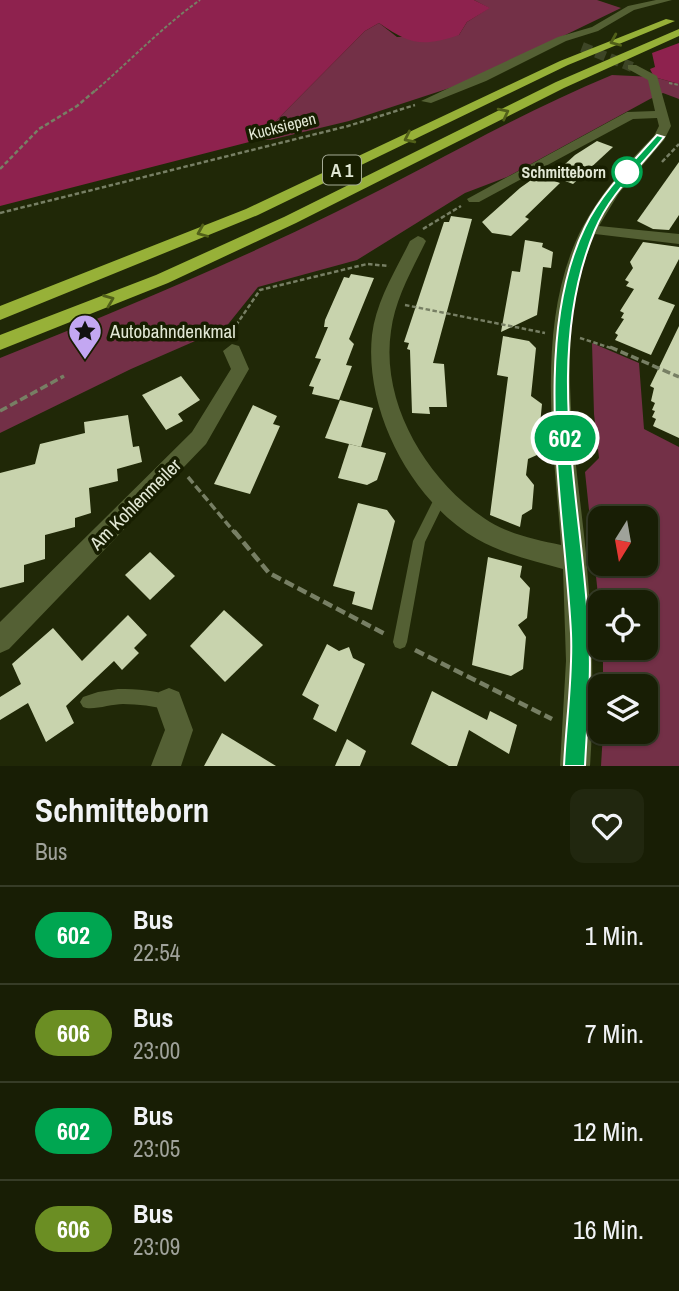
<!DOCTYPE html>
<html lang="de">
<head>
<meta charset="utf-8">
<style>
	:root { --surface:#181e05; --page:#21270f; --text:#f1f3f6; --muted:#9fa29a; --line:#363c27 }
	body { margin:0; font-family:"Archivo Narrow",sans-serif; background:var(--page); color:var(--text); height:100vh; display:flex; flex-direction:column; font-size:26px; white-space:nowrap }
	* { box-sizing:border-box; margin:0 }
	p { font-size:23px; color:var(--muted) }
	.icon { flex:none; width:38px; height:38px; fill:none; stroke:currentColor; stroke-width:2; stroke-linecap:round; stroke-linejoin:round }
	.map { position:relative; height:766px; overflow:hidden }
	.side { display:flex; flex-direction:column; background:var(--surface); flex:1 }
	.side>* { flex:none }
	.badge { padding:0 14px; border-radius:23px; font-size:24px; line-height:46px }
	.needle { width:46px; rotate:191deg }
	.tools { position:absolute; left:588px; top:506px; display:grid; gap:14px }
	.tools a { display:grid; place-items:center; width:70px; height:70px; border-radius:14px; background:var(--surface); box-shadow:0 2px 5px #0004,0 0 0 2px var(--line); font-size:35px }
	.map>.badge { position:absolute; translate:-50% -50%; box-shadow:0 0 0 4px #fff }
	.round { display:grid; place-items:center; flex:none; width:74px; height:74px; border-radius:14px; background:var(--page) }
	.summary { display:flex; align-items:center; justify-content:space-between; height:119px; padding:0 35px }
	h1 { font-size:33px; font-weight:700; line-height:52px }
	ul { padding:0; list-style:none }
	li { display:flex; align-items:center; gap:21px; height:98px; padding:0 35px; border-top:2px solid var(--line) }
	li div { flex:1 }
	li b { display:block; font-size:26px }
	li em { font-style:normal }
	li .badge { min-width:77px; font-weight:700; text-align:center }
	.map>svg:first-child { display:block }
</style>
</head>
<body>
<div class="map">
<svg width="679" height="766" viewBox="0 0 679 766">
	<rect width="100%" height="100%" fill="#202807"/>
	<g fill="#733047" fill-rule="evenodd">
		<polygon points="474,0 597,0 621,8 468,82 349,121 270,140 257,140 365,31 379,23 397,37 459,35 467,22 489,8"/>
		<path d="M 612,75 L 654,77 L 679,84 L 679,99 L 663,93 L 650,99 L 507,177 L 465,193 L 357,260 L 258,287 L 225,328 L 131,369 L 0,433 L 0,358 C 113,313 226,266 336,212 C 429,167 517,114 612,75 Z"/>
		<path d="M 592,343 L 639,363 L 644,429 L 679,447 L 679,766 L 601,766 L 603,732 L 646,732 L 646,686 L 603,686 L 603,648 L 646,648 L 646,602 L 600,602 L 600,614 L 585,472 L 599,458 L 594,414 ZM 646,518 L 646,564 L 600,564 L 600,518 Z"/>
	</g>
	<g fill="#8e224e">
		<path d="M 0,0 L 474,0 L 490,8 L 467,22 L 459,35 C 422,47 411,45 379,23 L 365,31 L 257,140 L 0,206 Z"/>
		<polygon points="679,43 679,84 654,77 650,69 655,67 652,53"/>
	</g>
	<g fill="#c8d3ad">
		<polygon points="597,141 613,147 573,184 552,176 575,155"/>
		<polygon points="679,162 679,215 669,230 653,229 637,221"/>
		<polygon points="543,177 560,183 525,217 529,219 511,236 492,233 482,222 520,188 534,178 540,180"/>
		<polygon points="451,216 472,219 433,363 444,364 447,407 429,407 430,414 412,413 410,350 407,349 409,343 404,342 444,222 449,222"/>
		<polygon points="525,240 543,243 542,247 553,252 551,268 543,267 537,315 501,332 512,271 520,272"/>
		<polygon points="643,242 679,247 679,259 658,299 675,305 651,355 615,340 618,335 615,333 624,319 621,318 624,313 620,311 634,289 626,286 629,282 625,280 633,268 630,262"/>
		<polygon points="351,274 374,278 349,339 354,344 346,365 352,366 339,400 312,394 314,387 309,386 321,359 315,358 328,327 324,327 325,320 344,277 349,278"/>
		<polygon points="679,326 679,438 653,426 656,419 652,417 655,411 652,410 655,403 651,401 654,388 650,386"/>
		<polygon points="503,336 529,341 536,348 531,396 542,404 537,455 528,459 526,475 534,485 532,509 522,515 520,527 490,515 508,377 497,375"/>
		<polygon points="181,376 200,400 178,414 183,421 166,430 142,395"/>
		<polygon points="340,400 373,408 361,447 325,438"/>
		<polygon points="253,405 277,416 273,424 280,426 250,494 214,484"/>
		<polygon points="128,415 133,447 139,446 142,462 117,469 118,481 89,488 91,513 75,518 75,527 45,535 45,559 24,565 24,582 0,588 0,473 35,464 40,444 85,433 84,422"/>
		<polygon points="349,444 386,453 377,480 367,485 338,478"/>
		<polygon points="358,503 387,510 395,521 372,610 352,604 355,592 333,586"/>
		<polygon points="150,552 175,576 150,600 125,575"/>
		<polygon points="488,557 522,566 520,577 530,588 527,618 518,625 526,637 523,669 511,676 472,665"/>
		<polygon points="224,610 263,645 225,682 190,646"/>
		<polygon points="128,615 147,635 134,648 139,653 122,670 114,661 66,706 74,723 46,742 28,703 0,720 0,697 21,684 12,664 53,628 82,661"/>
		<polygon points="327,644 339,651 349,647 353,658 365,664 336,732 313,719 319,705 302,695"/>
		<polygon points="432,691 487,720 490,711 517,725 509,754 469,730 457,766 449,766 411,744"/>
		<polygon points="222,733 276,766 204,766"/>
		<polygon points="347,739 366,751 360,766 335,766"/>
	</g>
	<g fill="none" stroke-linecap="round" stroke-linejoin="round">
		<polyline stroke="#3d4526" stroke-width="10" stroke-dasharray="10 5" stroke-linecap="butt" points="582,47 632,67"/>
		<g stroke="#777f64" stroke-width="2" stroke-dasharray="3.5 2" stroke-linecap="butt">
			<polyline points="669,83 679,85"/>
			<path d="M 95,91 C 131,60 162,27 200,0"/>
		</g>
		<g stroke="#777f64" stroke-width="2.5" stroke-dasharray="4.5 2.5" stroke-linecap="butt">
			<polyline points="662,162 679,144"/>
			<polyline points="0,169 39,129 77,106 97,89"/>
			<polyline points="0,213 348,126 415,105"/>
			<polyline points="423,229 461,206"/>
			<polyline points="405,305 545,333"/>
			<polyline points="228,337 260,290 367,264 389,266"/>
			<polyline points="580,338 614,349"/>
		</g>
		<g stroke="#777f64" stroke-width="3.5" stroke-dasharray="8 3.5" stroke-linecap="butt">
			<polyline points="610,347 679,377"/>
			<polyline points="0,411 64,376"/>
			<polyline points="188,477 235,533"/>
		</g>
		<g stroke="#777f64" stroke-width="4.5" stroke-dasharray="10 4.5" stroke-linecap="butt">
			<polyline points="234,531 269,573 387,635"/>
			<polyline points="415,650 552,719"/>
		</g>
		<g fill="#546034" fill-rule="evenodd">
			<polygon points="441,492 445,493 447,497 425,542 407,642 405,647 400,649 395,647 393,642 413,541 437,493"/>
			<path d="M 118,689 C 137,689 157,690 174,697 L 177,702 L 174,707 L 169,710 C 154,706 138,704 123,704 C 111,704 92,711 83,707 L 80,702 L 83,697 L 98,692 Z"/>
		</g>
		<g fill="#546034" fill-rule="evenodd">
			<polygon points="656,0 672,0 634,10 598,31 566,41 486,81 431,103 421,101 558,37 592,27 628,6"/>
			<path d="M 628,65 L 636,65 L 657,76 L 671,126 L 664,140 L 619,193 L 599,226 L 679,234 L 679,244 L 595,234 C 551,332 576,451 586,554 C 592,625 595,695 590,766 L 560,766 L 566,661 L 563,569 C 534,561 503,554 477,539 C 411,501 364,410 372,335 C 376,301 396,270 410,241 L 418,236 L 423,238 L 426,241 C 412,270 395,299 391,331 C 380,405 429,484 490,522 C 512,535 537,540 561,545 C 554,444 534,322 582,228 C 600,194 627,163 654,136 L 659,126 L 657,118 L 633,119 L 479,202 L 469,202 L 467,199 L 627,112 L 655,111 L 648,80 L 628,69 Z"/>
			<polygon points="232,344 239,346 249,369 206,444 9,649 0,653 0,622 192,432 231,369 223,351"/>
			<polygon points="169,688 179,692 193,730 181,766 151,766 165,730 155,702 159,692"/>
		</g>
		<g fill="#97b138" fill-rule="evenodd">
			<polygon points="666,19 675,21 568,65 258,215 0,320 0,306 246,209 560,61"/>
			<polygon points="679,29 679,36 564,88 296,223 168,283 0,350 0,335 156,275 284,217 556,82"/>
		</g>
	</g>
	<defs><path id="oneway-chevron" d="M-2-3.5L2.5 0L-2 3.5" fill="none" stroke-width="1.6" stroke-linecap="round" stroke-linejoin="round" transform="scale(1.75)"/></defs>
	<g stroke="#516019">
		<use href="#oneway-chevron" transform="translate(615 41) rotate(157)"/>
		<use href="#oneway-chevron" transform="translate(504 113) rotate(-27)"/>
		<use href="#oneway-chevron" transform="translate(409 138) rotate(154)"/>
		<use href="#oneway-chevron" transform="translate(202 232) rotate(157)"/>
		<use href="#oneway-chevron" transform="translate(109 300) rotate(-22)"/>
	</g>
	<path fill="#00a651" stroke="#fff" stroke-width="2" d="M 657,135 L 664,137 C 641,167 610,193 595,230 C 542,356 582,502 589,634 C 592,677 587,722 585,766 L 564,766 C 566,722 573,677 571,633 C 565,511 530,340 585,227 C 602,192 631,164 657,135 Z"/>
	<defs>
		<g id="sight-pin" transform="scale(1.75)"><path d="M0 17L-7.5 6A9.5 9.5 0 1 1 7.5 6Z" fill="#c3a7f2" stroke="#171e00"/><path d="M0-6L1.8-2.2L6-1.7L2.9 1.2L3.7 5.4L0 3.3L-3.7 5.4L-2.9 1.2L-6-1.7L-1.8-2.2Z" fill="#111"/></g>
	</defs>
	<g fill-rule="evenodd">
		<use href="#sight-pin" x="85" y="331"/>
	</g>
	<circle fill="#fff" stroke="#00a651" stroke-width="3.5" cx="627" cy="172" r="14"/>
	<g text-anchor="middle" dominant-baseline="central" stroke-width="7" stroke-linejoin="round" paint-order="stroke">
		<g font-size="16" fill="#e2e8d5" stroke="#171e00">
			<text transform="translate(282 126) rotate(-14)">Kucksiepen</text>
		</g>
		<g font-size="16" font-weight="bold" fill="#e2e8d5" stroke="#171e00" text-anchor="end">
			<text x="606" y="172">Schmitteborn</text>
		</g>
		<rect fill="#171e00" stroke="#a5ab95" stroke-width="2" x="323" y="155.5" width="38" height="29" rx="5"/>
		<g font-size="18" font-weight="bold" fill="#e2e8d5">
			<text x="342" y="170">A 1</text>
		</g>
		<g font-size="19" fill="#e2e8d5" stroke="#171e00" text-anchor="start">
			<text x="110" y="331">Autobahndenkmal</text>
		</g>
		<g font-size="19" fill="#e2e8d5" stroke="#171e00">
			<text transform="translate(135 504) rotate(-45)">Am Kohlenmeiler</text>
		</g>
	</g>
</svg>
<div class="tools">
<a><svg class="needle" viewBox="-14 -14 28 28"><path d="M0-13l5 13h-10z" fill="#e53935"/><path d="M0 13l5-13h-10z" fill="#9fa29a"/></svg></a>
<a><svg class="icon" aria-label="locate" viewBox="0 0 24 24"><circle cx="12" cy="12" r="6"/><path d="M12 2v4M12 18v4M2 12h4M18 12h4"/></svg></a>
<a><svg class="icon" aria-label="layers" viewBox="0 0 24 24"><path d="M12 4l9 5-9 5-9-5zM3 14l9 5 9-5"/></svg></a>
</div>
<b class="badge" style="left:565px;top:438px;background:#00a651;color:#fff">602</b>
</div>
<section class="side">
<div class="summary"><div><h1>Schmitteborn</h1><p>Bus</p></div><a class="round"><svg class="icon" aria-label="heart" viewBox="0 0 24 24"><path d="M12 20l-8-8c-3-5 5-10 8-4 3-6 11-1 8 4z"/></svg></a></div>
<ul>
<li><span class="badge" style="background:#00a651;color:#fff">602</span><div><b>Bus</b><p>22:54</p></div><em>1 Min.</em></li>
<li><span class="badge" style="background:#6b8e23;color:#fff">606</span><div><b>Bus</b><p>23:00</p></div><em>7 Min.</em></li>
<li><span class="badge" style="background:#00a651;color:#fff">602</span><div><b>Bus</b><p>23:05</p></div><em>12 Min.</em></li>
<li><span class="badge" style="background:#6b8e23;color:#fff">606</span><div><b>Bus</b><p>23:09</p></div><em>16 Min.</em></li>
</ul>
</section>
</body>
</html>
